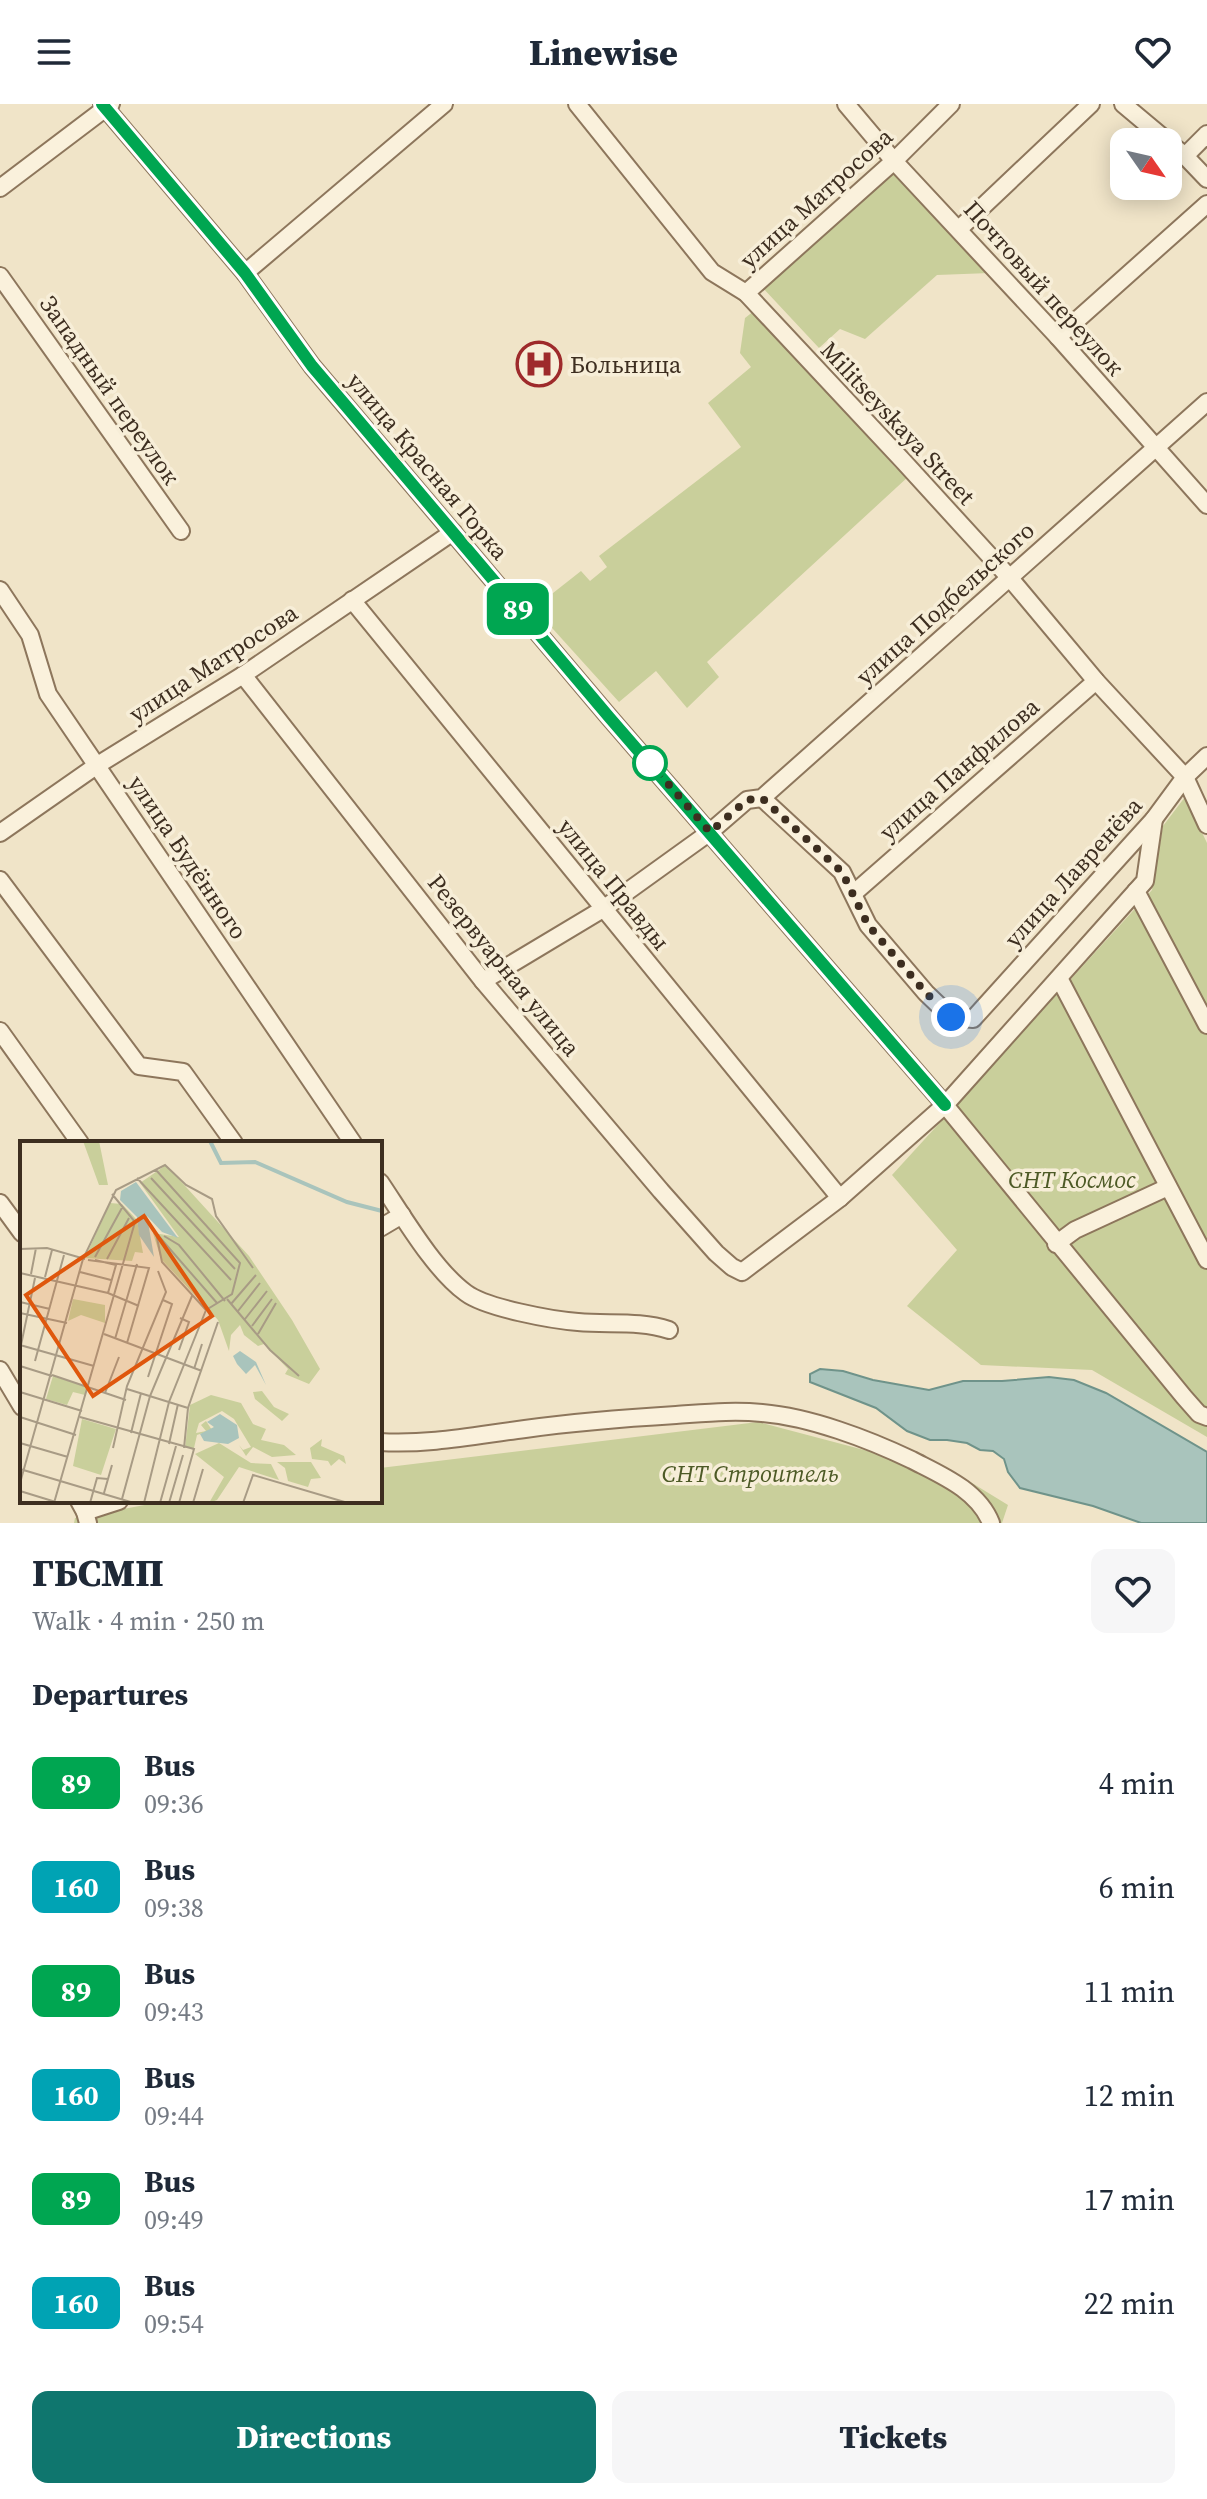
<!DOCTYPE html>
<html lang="en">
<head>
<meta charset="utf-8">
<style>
	:root { --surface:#fff; --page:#f6f6f7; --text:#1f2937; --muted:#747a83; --accent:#0f766e }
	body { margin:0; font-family:"Source Serif 4",serif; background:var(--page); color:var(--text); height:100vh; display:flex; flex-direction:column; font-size:30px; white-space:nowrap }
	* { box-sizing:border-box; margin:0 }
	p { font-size:26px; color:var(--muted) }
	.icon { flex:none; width:44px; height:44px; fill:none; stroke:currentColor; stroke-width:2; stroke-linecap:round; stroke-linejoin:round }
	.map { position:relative; height:1419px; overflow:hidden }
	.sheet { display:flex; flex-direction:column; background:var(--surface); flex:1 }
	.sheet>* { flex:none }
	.badge { padding:0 16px; border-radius:12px; font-size:28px; line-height:52px }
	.needle { width:52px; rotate:124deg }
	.fabs { position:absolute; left:1110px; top:24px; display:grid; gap:16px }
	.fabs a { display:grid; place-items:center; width:72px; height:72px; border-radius:16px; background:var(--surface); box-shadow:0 4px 20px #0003; font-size:40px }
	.you { position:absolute; width:40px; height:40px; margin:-20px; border:6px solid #fff; border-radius:50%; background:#1a73e8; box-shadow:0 0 0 12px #1a73e833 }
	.map>.badge { position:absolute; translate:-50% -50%; box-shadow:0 0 0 4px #fff }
	h2 { padding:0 32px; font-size:30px; line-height:72px }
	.round { display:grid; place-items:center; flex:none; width:84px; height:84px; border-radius:16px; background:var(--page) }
	.summary { display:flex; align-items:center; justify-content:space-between; height:136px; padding:0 32px }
	h1 { font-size:38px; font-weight:800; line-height:60px }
	.action { display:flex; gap:16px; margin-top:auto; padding:16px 32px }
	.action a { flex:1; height:92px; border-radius:16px; background:var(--accent); color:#fff; font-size:32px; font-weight:800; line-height:92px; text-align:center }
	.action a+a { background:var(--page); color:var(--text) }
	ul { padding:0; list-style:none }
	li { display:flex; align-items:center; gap:24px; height:104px; padding:0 32px }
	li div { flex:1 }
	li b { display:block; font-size:30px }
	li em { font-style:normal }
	li .badge { min-width:88px; font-weight:700; text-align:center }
	header { display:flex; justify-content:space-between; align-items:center; height:104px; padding:0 32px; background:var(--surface); font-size:36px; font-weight:800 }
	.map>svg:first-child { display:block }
</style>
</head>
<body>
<header><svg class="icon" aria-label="menu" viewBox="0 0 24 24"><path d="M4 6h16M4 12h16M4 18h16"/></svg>Linewise<svg class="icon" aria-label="heart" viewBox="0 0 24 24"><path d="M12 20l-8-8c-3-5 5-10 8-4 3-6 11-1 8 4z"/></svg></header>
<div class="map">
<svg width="1207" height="1419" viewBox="0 0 1207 1419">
	<rect width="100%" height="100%" fill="#f0e4c8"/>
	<g fill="#c9cf9b">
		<polygon points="894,65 990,169 937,171 865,235 840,225 819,244 762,183"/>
		<polygon points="754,207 896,364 909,372 707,558 719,573 687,604 656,567 619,598 534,504 581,467 590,477 607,463 599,452 741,343 708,299 751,263 740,249 745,214"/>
		<polygon points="1185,693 1207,739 1207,1333 1092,1266 981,1261 907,1202 957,1146 892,1071 1152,786 1163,722"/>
		<polygon points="758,1318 959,1371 1008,1401 1002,1419 74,1419 75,1414 166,1397 380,1397 380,1364"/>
	</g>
	<polygon fill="#a9c4bc" stroke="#6f938a" stroke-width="2" points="820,1265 843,1267 873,1276 929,1286 963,1277 1002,1277 1049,1273 1074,1276 1106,1289 1207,1348 1207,1419 1141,1419 1093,1402 1020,1384 1008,1368 1004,1355 993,1347 980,1346 967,1339 947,1336 930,1336 907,1327 876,1304 810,1278 810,1270"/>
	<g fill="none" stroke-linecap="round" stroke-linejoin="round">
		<g stroke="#8d765c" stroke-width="20">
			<g id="minor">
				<polyline points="102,0 245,169 312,262 609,613 945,1001 1184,1293 1199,1310 1207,1313"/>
				<polyline points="577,0 712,168 746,189 904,358 1009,473 1096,577 1185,673 1207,721"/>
				<polyline points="846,0 894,57 1058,233 1207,401"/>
				<polyline points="1123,0 1185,52 1207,75"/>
				<polyline points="1185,52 1207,30"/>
				<polyline points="0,84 111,0"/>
				<polyline points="959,125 1091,0"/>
				<polyline points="245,169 444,0"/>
				<polyline points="0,172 181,427"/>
				<polyline points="746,189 894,57 951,0"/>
				<polyline points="1058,233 1207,100"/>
				<polyline points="0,486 30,531 48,590 353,1039"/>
				<polyline points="352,496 840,1094"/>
				<polyline points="243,571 483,877 661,1087 716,1149 732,1163 742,1168 840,1094 945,1001 1145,777 1154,715"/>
				<polyline points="762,694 842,768 868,821 926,889 951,913 973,915 1154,715 1185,673 1207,652"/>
				<polyline points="0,729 96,662 243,571 453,428"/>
				<polyline points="0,776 139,962 183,968 234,1039"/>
				<polyline points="1136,787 1207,921"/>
				<polyline points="854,789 1096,577"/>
				<polyline points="1059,874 1207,1156"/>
				<polyline points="483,877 603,805 710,728 747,696 762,694 1207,298"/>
				<polyline points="0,927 80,1039"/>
				<path d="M 380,1078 C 403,1112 434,1166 466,1189 C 486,1204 552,1216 578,1218 C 608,1221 639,1216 669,1226"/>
				<polyline points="0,1099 22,1129"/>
				<polyline points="380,1124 402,1111"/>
				<polyline points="1056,1140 1075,1126 1168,1083"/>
				<polyline points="0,1266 22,1303"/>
				<path d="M 380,1338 C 429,1341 477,1331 525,1325 C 575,1318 626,1314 676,1311 C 705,1309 733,1306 762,1309 C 810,1313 868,1335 912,1356 C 941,1371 978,1386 991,1419"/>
				<polyline points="79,1397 85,1408 88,1419"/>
				<polyline points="85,1408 119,1397"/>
			</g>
		</g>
		<use href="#minor" stroke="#faf1dc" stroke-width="16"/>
	</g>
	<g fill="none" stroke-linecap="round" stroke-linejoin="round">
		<g stroke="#fff" stroke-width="18">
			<polyline id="line" points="102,0 245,169 312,262 352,309 609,613 945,1001"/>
		</g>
		<use href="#line" stroke="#00a651" stroke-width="12"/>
		<polyline stroke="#3d2e20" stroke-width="8" stroke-dasharray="0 14.4" points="650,659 710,728 747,696 762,694 842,768 868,821 926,889 951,913"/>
	</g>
	<defs>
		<g id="hospital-ring" transform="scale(2.3)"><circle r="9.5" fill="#f7eed8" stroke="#9e2a2b" stroke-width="1.5"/><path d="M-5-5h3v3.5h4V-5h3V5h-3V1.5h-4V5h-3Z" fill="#9e2a2b"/></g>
	</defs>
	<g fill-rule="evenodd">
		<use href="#hospital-ring" x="539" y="260"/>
	</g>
	<circle fill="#fff" stroke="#00a651" stroke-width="4" cx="650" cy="659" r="16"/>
	<g text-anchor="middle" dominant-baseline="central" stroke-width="7" stroke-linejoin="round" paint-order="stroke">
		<g font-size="24" fill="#3d2e20" stroke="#f7eed8">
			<text transform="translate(816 94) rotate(-42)">улица Матросова</text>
			<text transform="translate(1044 184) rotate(48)">Почтовый переулок</text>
			<text transform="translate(110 286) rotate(55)">Западный переулок</text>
			<text transform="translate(898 319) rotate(47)">Militseyskaya Street</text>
			<text transform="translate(428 362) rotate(50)">улица Красная Горка</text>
			<text transform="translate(945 499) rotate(-42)">улица Подбельского</text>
			<text transform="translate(213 559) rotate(-33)">улица Матросова</text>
			<text transform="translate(959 665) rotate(-41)">улица Панфилова</text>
			<text transform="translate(188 753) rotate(56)">улица Будённого</text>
			<text transform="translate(1073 768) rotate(-48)">улица Лавренёва</text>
			<text transform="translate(614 780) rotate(51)">улица Правды</text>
			<text transform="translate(504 861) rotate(51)">Резервуарная улица</text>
		</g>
		<g font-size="24" fill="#3d2e20" stroke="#f7eed8" text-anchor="start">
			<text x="570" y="260">Больница</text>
		</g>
		<g font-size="24" font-style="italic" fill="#4d5a26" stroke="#f7eed8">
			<text x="1072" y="1075">СНТ Космос</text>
			<text x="750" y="1369">СНТ Строитель</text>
		</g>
	</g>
	<g transform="translate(20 1037)">
		<rect width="362" height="362" fill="#f0e4c8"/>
		<path d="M 63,0 L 79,0 L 88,44 L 79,44 ZM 146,24 L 229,115 L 272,179 L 300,228 L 289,243 L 265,233 L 268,228 L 244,203 L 238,205 L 224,194 L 220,184 L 211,194 L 209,210 L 198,179 L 141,118 L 133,92 L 159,96 L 120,42 ZM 90,62 L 102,63 L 117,79 L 123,112 L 115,111 L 112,120 L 65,117 ZM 53,158 L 85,164 L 85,182 L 61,174 L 48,180 ZM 33,235 L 67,246 L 65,254 L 53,251 L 47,264 L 26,258 ZM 242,250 L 254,266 L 269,273 L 262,280 L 235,258 L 233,251 ZM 191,254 L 221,262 L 233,283 L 246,288 L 241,299 L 264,304 L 276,314 L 252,316 L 233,306 L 226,315 L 219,304 L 223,309 L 231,306 L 214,278 L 202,270 L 179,282 L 176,292 L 186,290 L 181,284 L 186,280 L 192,289 L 177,294 L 174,307 L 165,307 L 170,264 ZM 62,278 L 96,288 L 81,334 L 53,325 ZM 302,298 L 301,305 L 324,315 L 326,323 L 319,318 L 311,325 L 308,320 L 292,318 L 290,307 ZM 199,302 L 231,322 L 251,323 L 259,339 L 219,326 L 197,359 L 189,362 L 204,336 L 175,313 ZM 257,321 L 291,321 L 301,337 L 291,338 L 288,346 L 268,340 L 265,327 Z" fill="#c9cf9b"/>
		<path d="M 116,41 L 158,97 L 142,91 L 127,75 L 134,116 L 119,94 L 117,76 L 100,59 L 101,50 ZM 220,210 L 236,221 L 246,244 L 235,224 L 226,233 L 217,223 L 213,215 ZM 200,273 L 217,284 L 219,297 L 208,303 L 184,300 L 180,293 L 194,286 L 187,281 Z" fill="#a9c4bc"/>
		<path fill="none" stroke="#a9c4bc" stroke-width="4" d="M 190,0 L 201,22 L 235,21 L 327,61 L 362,70"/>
		<path fill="none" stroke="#a89b85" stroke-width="2" d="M 136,29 L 220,122 L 212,153 L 186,169M 117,37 L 211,139M 131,37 L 215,128M 136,92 L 142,121 L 186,169M 136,92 L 197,162M 144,95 L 159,104 L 205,160M 0,108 L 27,107 L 65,118M 75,116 L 103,65M 87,118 L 109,77M 68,119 L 129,127 L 107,202M 75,119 L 96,124 L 88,152M 60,131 L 91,139M 0,132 L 88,152 L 119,165M 11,133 L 16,107M 25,136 L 32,109M 207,158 L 250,209 L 279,235M 0,161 L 30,168M 211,163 L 236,134M 218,170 L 240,142M 0,172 L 47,182M 225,178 L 247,150M 232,185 L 252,158M 84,193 L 182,230M 238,193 L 256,162M 95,198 L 117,123M 0,204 L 74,225M 1,204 L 15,137M 159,209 L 169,181 L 160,177M 15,220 L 44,114M 0,225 L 32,235M 174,228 L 182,203M 32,234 L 106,259M 128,236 L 152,163 L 143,159M 107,248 L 168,267M 0,251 L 62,270M 85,252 L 99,216M 0,276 L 56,294M 60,276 L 174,308 L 159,362M 111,292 L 121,252M 0,302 L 48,316M 149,303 L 158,263M 93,307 L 107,245 L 146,151 L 138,130M 164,307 L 168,267 L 198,181M 0,328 L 114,362M 0,342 L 63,118 L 96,49 L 145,24 L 166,44 L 192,58 L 196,75 L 233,127M 0,350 L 39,362M 84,352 L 92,324M 102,358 L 130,255 L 172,155M 34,362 L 115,81 L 92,53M 70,362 L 77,337 L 88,338M 124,362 L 149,261 L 186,169M 140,362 L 156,305M 149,362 L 163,314M 173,362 L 183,328M 223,362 L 233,334 L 328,362"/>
		<path fill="#df570d" fill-opacity="0.15" stroke="#df570d" stroke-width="4" d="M 124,75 L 192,175 L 73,255 L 6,154 Z"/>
		<rect width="362" height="362" fill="none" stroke="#3d2e20" stroke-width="4"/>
	</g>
</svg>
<div class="fabs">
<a><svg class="needle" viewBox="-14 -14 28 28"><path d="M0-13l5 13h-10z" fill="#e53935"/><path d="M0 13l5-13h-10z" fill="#747a83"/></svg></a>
</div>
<div class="you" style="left:951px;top:913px"></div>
<b class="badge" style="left:518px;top:505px;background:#00a651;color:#fff">89</b>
</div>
<section class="sheet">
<div class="summary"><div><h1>ГБСМП</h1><p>Walk · 4 min · 250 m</p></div><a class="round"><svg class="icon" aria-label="heart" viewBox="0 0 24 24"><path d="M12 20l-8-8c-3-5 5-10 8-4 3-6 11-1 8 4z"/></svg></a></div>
<h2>Departures</h2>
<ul>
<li><span class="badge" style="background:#00a651;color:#fff">89</span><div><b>Bus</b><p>09:36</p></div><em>4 min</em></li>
<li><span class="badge" style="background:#00a3b4;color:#fff">160</span><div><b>Bus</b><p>09:38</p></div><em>6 min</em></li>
<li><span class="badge" style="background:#00a651;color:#fff">89</span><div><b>Bus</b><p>09:43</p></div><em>11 min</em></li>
<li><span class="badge" style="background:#00a3b4;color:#fff">160</span><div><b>Bus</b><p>09:44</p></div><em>12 min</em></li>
<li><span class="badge" style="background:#00a651;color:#fff">89</span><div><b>Bus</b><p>09:49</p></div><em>17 min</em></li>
<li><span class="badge" style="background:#00a3b4;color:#fff">160</span><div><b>Bus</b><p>09:54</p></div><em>22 min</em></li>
</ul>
<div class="action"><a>Directions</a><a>Tickets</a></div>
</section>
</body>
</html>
